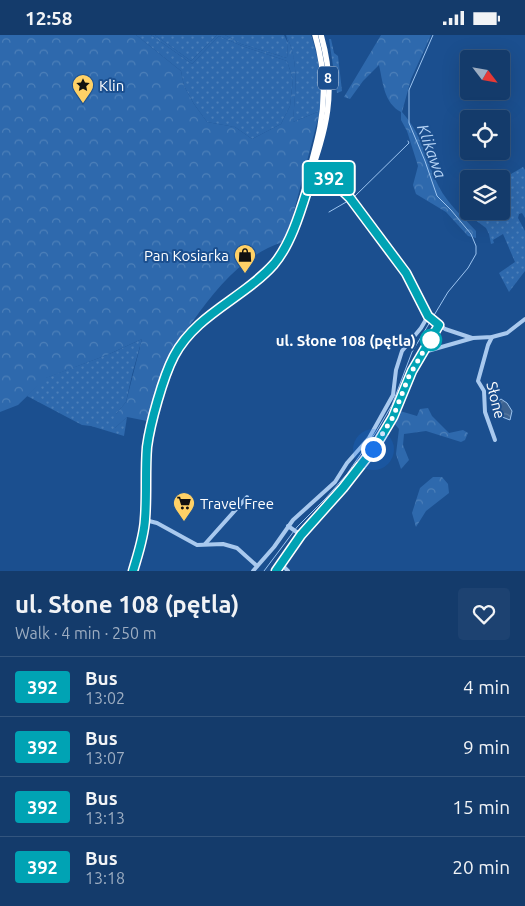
<!DOCTYPE html>
<html lang="en">
<head>
<meta charset="utf-8">
<style>
	:root { --surface:#143b6b; --page:#1d4271; --text:#f1f3f6; --muted:#9dadc1; --line:#33557e }
	body { margin:0; font-family:Ubuntu,sans-serif; background:var(--page); color:var(--text); height:100vh; display:flex; flex-direction:column; font-size:19px; white-space:nowrap }
	* { box-sizing:border-box; margin:0 }
	p { font-size:16px; color:var(--muted) }
	.icon { flex:none; width:28px; height:28px; fill:none; stroke:currentColor; stroke-width:2; stroke-linecap:round; stroke-linejoin:round }
	.map { position:relative; height:536px; overflow:hidden }
	.drawer { display:flex; flex-direction:column; background:var(--surface); flex:1 }
	.drawer>* { flex:none }
	.badge { padding:0 10px; border-radius:4px; font-size:18px; line-height:32px }
	.needle { width:32px; rotate:121deg }
	.fabs { position:absolute; left:460px; top:15px; display:grid; gap:10px }
	.fabs a { display:grid; place-items:center; width:50px; height:50px; border-radius:5px; background:var(--surface); box-shadow:0 5px 20px #0002,0 0 0 1px var(--line); font-size:25px }
	.you { position:absolute; width:25px; height:25px; margin:-12px; border:4px solid #fff; border-radius:50%; background:#1a73e8; box-shadow:0 0 0 8px #1a73e833 }
	.map>.badge { position:absolute; translate:-50% -50%; box-shadow:0 0 0 2px #fff }
	.round { display:grid; place-items:center; flex:none; width:52px; height:52px; border-radius:5px; background:var(--page) }
	.head { display:flex; align-items:center; justify-content:space-between; height:85px; padding:0 15px }
	h1 { font-size:24px; font-weight:600; line-height:38px }
	ul { padding:0; list-style:none }
	li { display:flex; align-items:center; gap:15px; height:60px; padding:0 15px; border-top:1px solid var(--line) }
	li div { flex:1 }
	li b { display:block; font-size:19px }
	li em { font-style:normal }
	li .badge { min-width:55px; font-weight:700; text-align:center }
	.status { display:flex; justify-content:space-between; align-items:center; height:35px; padding:0 25px; background:var(--surface); direction:ltr }
	.status svg { height:14px; fill:currentColor }
	.map>svg:first-child { display:block }
</style>
</head>
<body>
<div class="status"><b>12:58</b><svg viewBox="0 0 49 12"><path d="M0 12V9h3v3zM5 12V6h3v6zM10 12V3h3v9zM15 12V0h3v12zM26 1h20v11H26zM47 4h2v5h-2z"/></svg></div>
<div class="map">
<svg width="525" height="536" viewBox="0 0 525 536">
	<defs>
		<pattern id="green-dots" width="8" height="8" patternUnits="userSpaceOnUse" patternTransform="scale(1.25)"><rect width="8" height="8" fill="#2e69ad"/><path d="M2 2h.1M6 6h.1" fill="none" stroke="#4d80b9" stroke-width="1.8" stroke-linecap="round"/></pattern>
		<pattern id="forest-crowns" width="20" height="18" patternUnits="userSpaceOnUse" patternTransform="scale(1.25)"><rect width="20" height="18" fill="#2e69ad"/><path d="M2 6a3 3 0 1 1 6 0M12 15a3 3 0 1 1 6 0" fill="none" stroke="#4d80b9"/></pattern>
		<pattern id="water-waves" width="16" height="10" patternUnits="userSpaceOnUse" patternTransform="scale(1.25)"><rect width="16" height="10" fill="#3c6290"/><path d="M0 5q4-4 8 0t8 0" fill="none" stroke="#597aa1"/></pattern>
	</defs>
	<rect width="100%" height="100%" fill="#1b4f8f"/>
	<g fill="url(#green-dots)">
		<polygon points="136,0 151,0 192,29 219,1 242,11 287,26 293,44 290,71 281,89 252,104 235,92 207,87 194,69 184,51 181,36"/>
		<polygon points="155,0 217,0 191,26"/>
		<polygon points="225,0 284,0 288,8 287,23 241,9"/>
		<path d="M 286,0 L 311,0 C 320,25 322,50 320,76 L 293,87 C 295,58 300,27 286,0 Z"/>
		<polygon points="329,4 331,4 334,18 338,21 342,56 337,58"/>
		<polygon points="523,132 525,135 525,183 522,178 519,179 518,183 525,196 525,236 509,257 499,238 515,227 503,199 493,205 494,208 491,209 489,199 486,193 474,184 462,169 469,165 469,176 501,176 501,145"/>
		<polygon points="142,304 132,340 126,367 116,379 115,393 127,382 124,401 91,391 82,390 27,361 45,343 107,320"/>
	</g>
	<g fill="url(#forest-crowns)">
		<path d="M 0,0 L 136,0 L 181,36 L 184,51 L 194,69 L 207,87 L 235,92 L 252,104 L 281,89 L 290,71 L 293,44 L 287,26 L 242,11 L 219,1 L 192,29 L 151,0 L 155,0 L 191,26 L 217,0 L 225,0 L 241,9 L 287,23 L 288,8 L 286,0 C 300,26 295,58 293,87 L 320,76 L 292,184 L 283,207 C 243,220 217,253 193,286 C 187,295 179,304 173,314 C 161,336 155,362 147,386 L 127,382 L 115,393 L 112,390 L 116,379 L 126,367 L 142,304 L 107,320 L 46,343 L 18,370 L 0,377 Z"/>
		<path d="M 381,0 L 431,0 L 411,44 L 402,77 C 424,102 425,124 439,152 C 448,169 463,182 476,196 L 476,203 L 468,201 L 446,177 L 416,159 L 413,150 L 418,131 L 407,96 L 401,85 L 401,77 C 384,68 383,48 379,30 L 363,46 L 350,64 L 344,62 Z"/>
		<polygon points="428,373 432,381 449,398 463,395 468,398 465,405 461,407 426,396 404,399 403,410 409,425 401,434 396,419 399,394 394,388 400,376 417,381 420,374"/>
		<polygon points="433,442 442,442 448,449 449,458 426,476 416,492 412,478 420,453"/>
	</g>
	<polygon fill="url(#water-waves)" stroke="#9cc4f0" points="501,364 507,368 512,376 510,385 497,380 494,376 498,366"/>
	<g fill="none" stroke-linecap="round" stroke-linejoin="round">
		<g stroke="#9cc4f0" stroke-width="1">
			<polyline points="353,163 409,108 408,106"/>
			<polyline points="329,177 348,166"/>
			<polyline points="264,536 297,492 326,463 347,439 376,397 392,370 412,317 448,257 468,233 476,219 476,211 471,199 451,175 437,161 425,126 409,88 409,55 433,0"/>
		</g>
		<g stroke="#a9c9ee" stroke-width="4">
			<path d="M 315,131 L 320,134 C 346,158 363,180 384,208 C 401,231 418,254 428,281"/>
			<polyline points="428,281 445,294 472,303"/>
			<polyline points="492,302 488,310 478,346 484,356 485,377 495,405"/>
			<polyline points="424,317 473,303 492,302 507,298 525,284"/>
			<polyline points="145,485 157,488 197,510 223,509 237,513 257,531"/>
			<polyline points="288,491 301,500"/>
			<polyline points="205,509 247,462"/>
			<polyline points="281,529 288,536"/>
			<polyline points="253,536 274,512 293,485 335,447 347,428 369,403 393,360 396,335 402,316 421,293 428,281"/>
			<polyline points="275,536 301,500 343,453 375,412 393,382 412,336 439,290"/>
		</g>
		<g stroke="#fff" stroke-width="5.5">
			<path d="M 308,141 C 312,124 317,108 320,92 C 326,61 324,30 315,0"/>
			<path d="M 133,536 C 138,519 144,502 145,485 C 147,461 145,437 147,413 C 150,387 162,349 172,326 C 190,284 238,263 270,233 C 288,215 294,189 302,165 C 322,104 340,66 321,0"/>
		</g>
	</g>
	<g fill="none" stroke-linecap="round" stroke-linejoin="round">
		<g stroke="#fff" stroke-width="11">
			<path id="line" d="M 133,536 C 138,519 144,502 145,484 C 147,460 145,436 147,412 C 150,389 163,342 174,321 C 196,279 244,263 274,229 C 295,204 304,162 315,131 L 320,134 L 350,163 L 406,238 L 428,281 L 439,290 L 412,336 L 393,382 L 375,412 L 343,453 L 301,500 L 276,536"/>
		</g>
		<use href="#line" stroke="#00a3b4" stroke-width="8"/>
		<polyline stroke="#fff" stroke-width="5" stroke-dasharray="0 9" points="373,414 393,382 409,341 433,300 431,305"/>
	</g>
	<defs>
		<g id="sight-pin" transform="scale(1.125)"><path d="M0 17L-7.5 6A9.5 9.5 0 1 1 7.5 6Z" fill="#ffd166" stroke="#1b4f8f"/><path d="M0-6L1.8-2.2L6-1.7L2.9 1.2L3.7 5.4L0 3.3L-3.7 5.4L-2.9 1.2L-6-1.7L-1.8-2.2Z" fill="#111"/></g>
		<g id="shop-pin" transform="scale(1.125)"><path d="M0 17L-7.5 6A9.5 9.5 0 1 1 7.5 6Z" fill="#ffd166" stroke="#1b4f8f"/><path d="M-5-2.5h2.3a2.7 3.5 0 0 1 5.4 0H5L5.5 6h-11ZM-1.5-2.5h3a1.5 2.3 0 0 0-3 0Z" fill="#111"/></g>
		<g id="supermarket-pin" transform="scale(1.125)"><path d="M0 17L-7.5 6A9.5 9.5 0 1 1 7.5 6Z" fill="#ffd166" stroke="#1b4f8f"/><path d="M-6-5.5h2.5l.6 2H6L4.5 2H-2.5L-4.4-4H-6ZM-1.5 3.2a1.3 1.3 0 1 0 .1 0ZM3 3.2a1.3 1.3 0 1 0 .1 0Z" fill="#111"/></g>
	</defs>
	<g fill-rule="evenodd">
		<use href="#sight-pin" x="83" y="50"/>
		<use href="#shop-pin" x="245" y="220"/>
		<use href="#supermarket-pin" x="184" y="468"/>
	</g>
	<circle fill="#fff" stroke="#00a3b4" stroke-width="2.5" cx="431" cy="305" r="10"/>
	<g text-anchor="middle" dominant-baseline="central" stroke-width="4" stroke-linejoin="round" paint-order="stroke">
		<rect fill="#1b4f8f" stroke="#bbcadd" stroke-width="1" x="318" y="31.5" width="20" height="23" rx="4"/>
		<g font-size="14" font-weight="bold" fill="#fff">
			<text x="328" y="43">8</text>
		</g>
		<g font-size="15" fill="#fff" stroke="#1b4f8f" text-anchor="start">
			<text x="99" y="50">Klin</text>
			<text x="229" y="220" text-anchor="end">Pan Kosiarka</text>
			<text x="200" y="468">Travel Free</text>
		</g>
		<g font-size="15" font-weight="bold" fill="#fff" stroke="#1b4f8f" text-anchor="end">
			<text x="416" y="305">ul. Słone 108 (pętla)</text>
		</g>
		<g font-size="15" fill="#fff" stroke="#1b4f8f">
			<text transform="translate(496 365) rotate(76)">Słone</text>
		</g>
		<g font-size="16" font-style="italic" fill="#b5d3f5" stroke="#1b4f8f">
			<text transform="translate(432 116) rotate(70)">Klikawa</text>
		</g>
	</g>
</svg>
<div class="fabs">
<a><svg class="needle" viewBox="-14 -14 28 28"><path d="M0-13l5 13h-10z" fill="#e53935"/><path d="M0 13l5-13h-10z" fill="#9dadc1"/></svg></a>
<a><svg class="icon" aria-label="locate" viewBox="0 0 24 24"><circle cx="12" cy="12" r="6"/><path d="M12 2v4M12 18v4M2 12h4M18 12h4"/></svg></a>
<a><svg class="icon" aria-label="layers" viewBox="0 0 24 24"><path d="M12 4l9 5-9 5-9-5zM3 14l9 5 9-5"/></svg></a>
</div>
<div class="you" style="left:373px;top:414px"></div>
<b class="badge" style="left:329px;top:143px;background:#00a3b4;color:#fff">392</b>
</div>
<section class="drawer">
<div class="head"><div><h1>ul. Słone 108 (pętla)</h1><p>Walk · 4 min · 250 m</p></div><a class="round"><svg class="icon" aria-label="heart" viewBox="0 0 24 24"><path d="M12 20l-8-8c-3-5 5-10 8-4 3-6 11-1 8 4z"/></svg></a></div>
<ul>
<li><span class="badge" style="background:#00a3b4;color:#fff">392</span><div><b>Bus</b><p>13:02</p></div><em>4 min</em></li>
<li><span class="badge" style="background:#00a3b4;color:#fff">392</span><div><b>Bus</b><p>13:07</p></div><em>9 min</em></li>
<li><span class="badge" style="background:#00a3b4;color:#fff">392</span><div><b>Bus</b><p>13:13</p></div><em>15 min</em></li>
<li><span class="badge" style="background:#00a3b4;color:#fff">392</span><div><b>Bus</b><p>13:18</p></div><em>20 min</em></li>
</ul>
</section>
</body>
</html>
